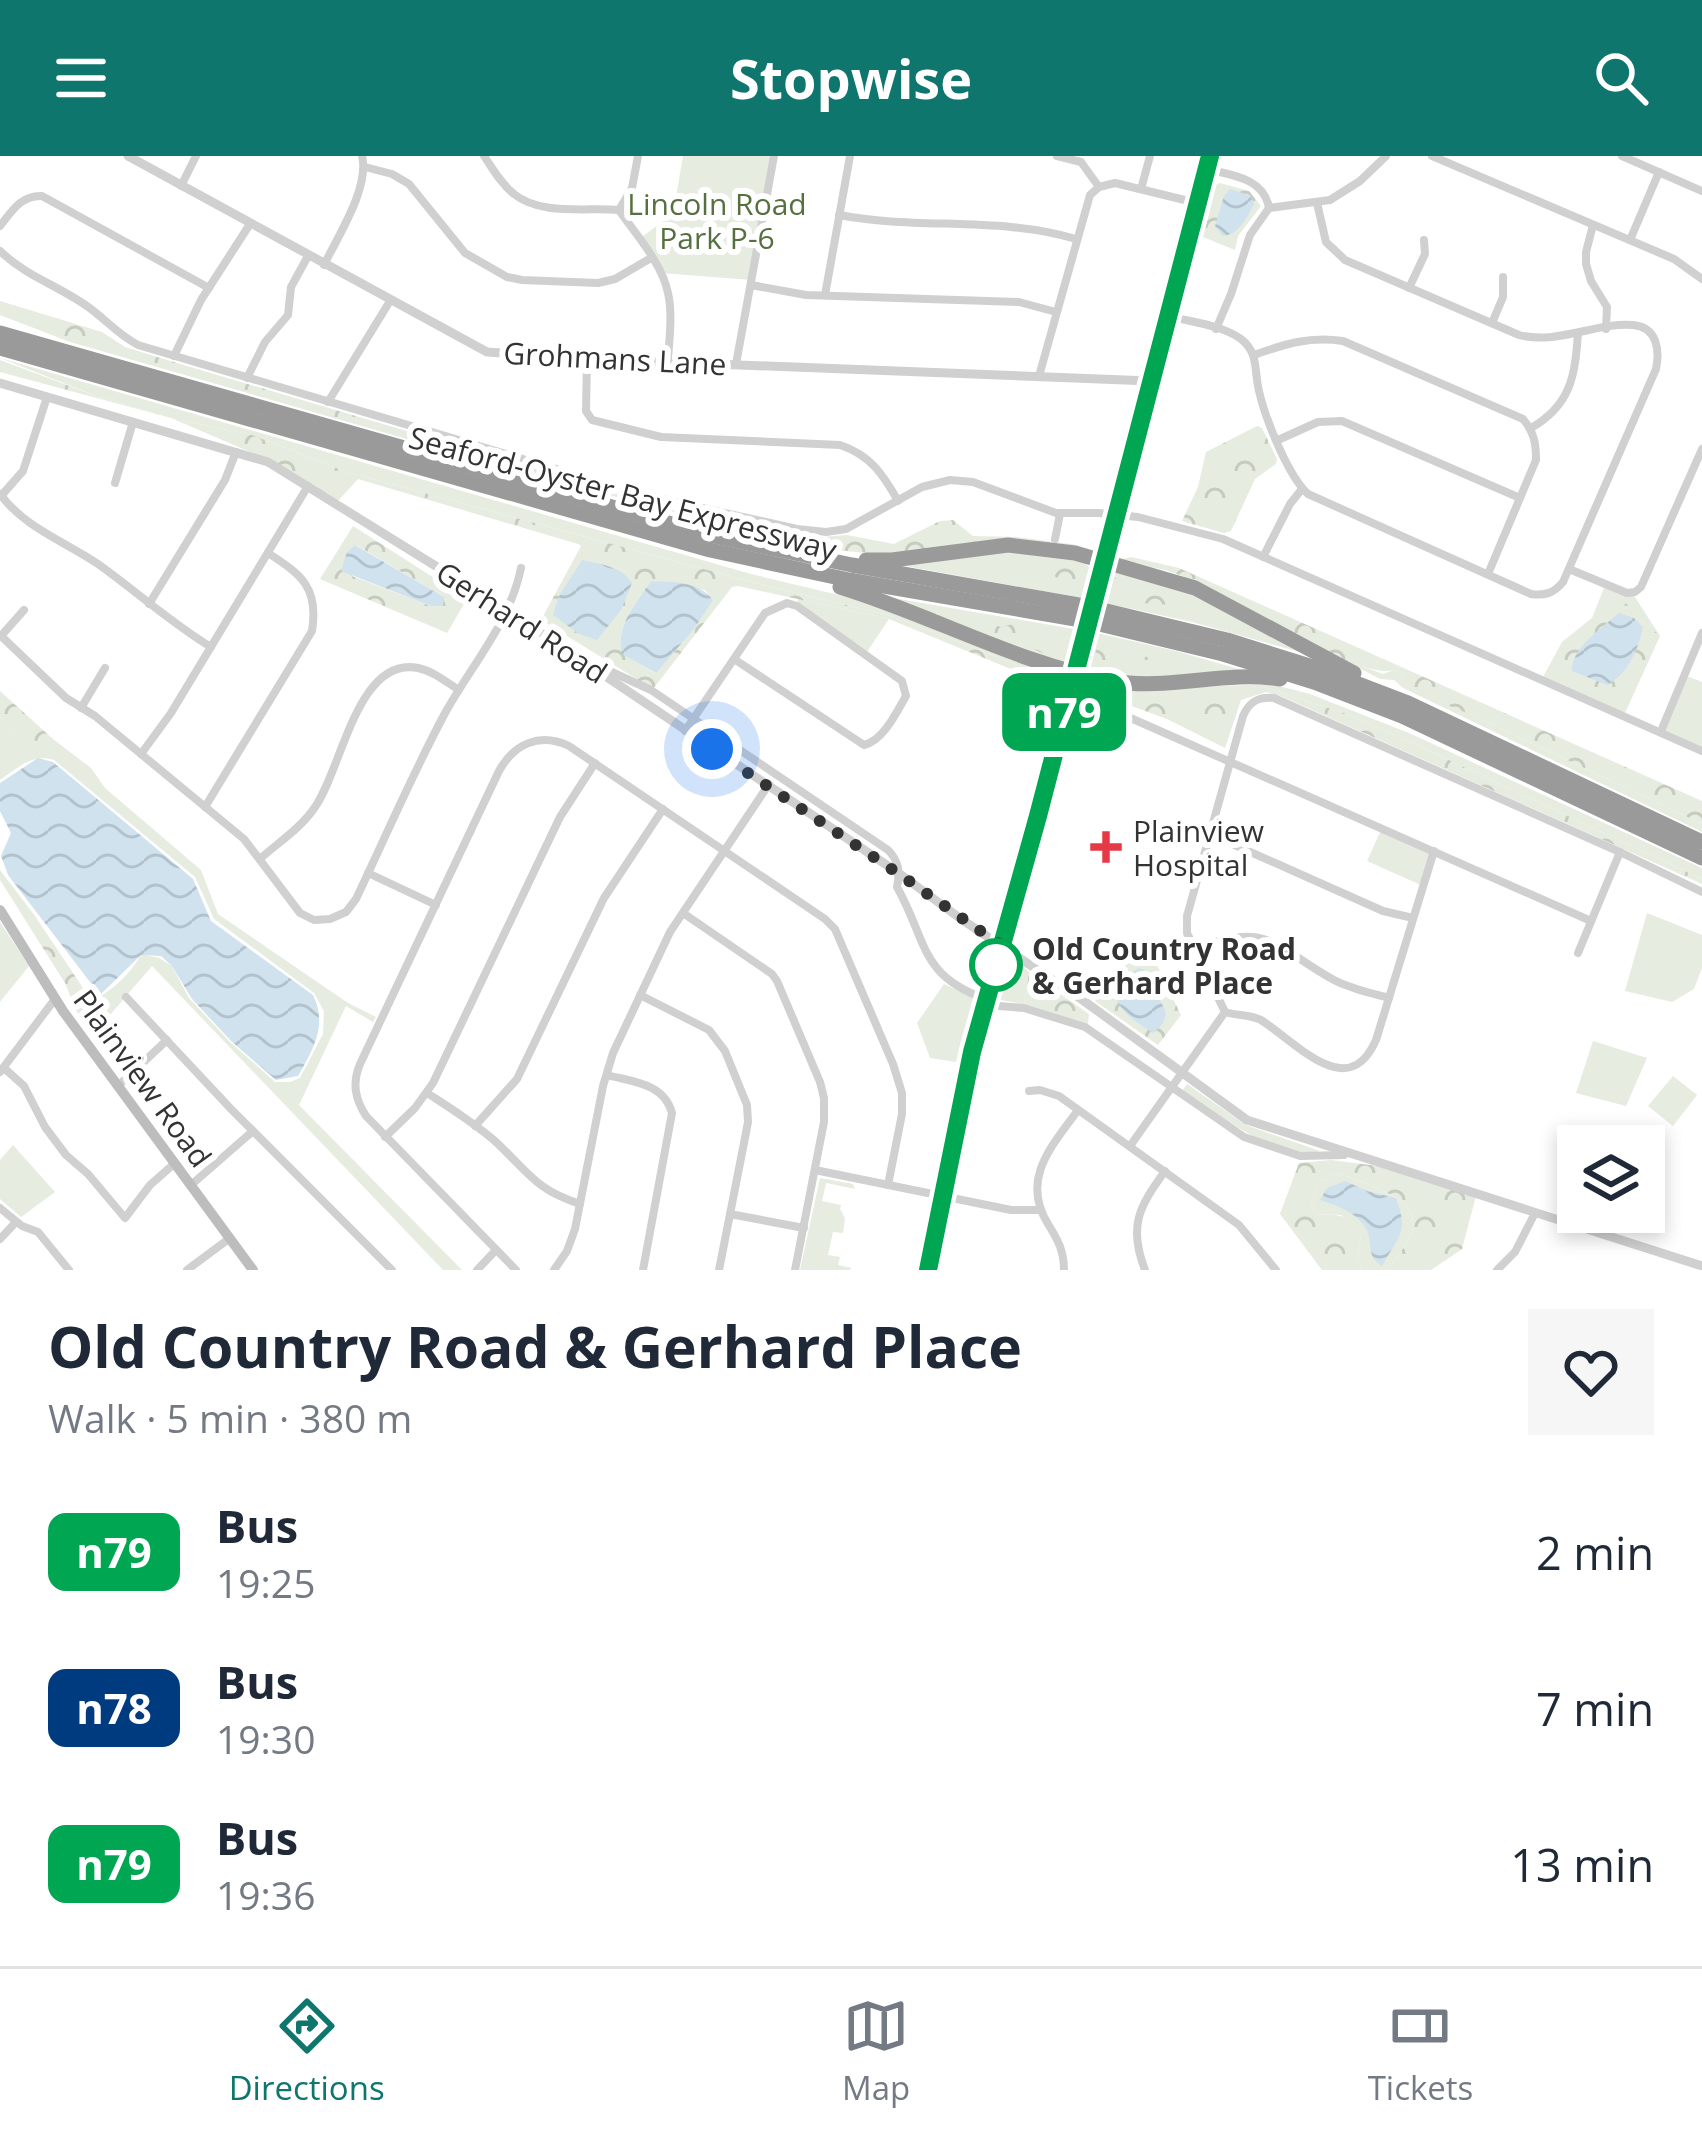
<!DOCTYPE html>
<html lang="en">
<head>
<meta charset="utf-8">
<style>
	:root { --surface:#fff; --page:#f6f6f7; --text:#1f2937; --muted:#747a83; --line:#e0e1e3; --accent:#0f766e }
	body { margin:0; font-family:"Open Sans",sans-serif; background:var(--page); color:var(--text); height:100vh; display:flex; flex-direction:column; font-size:45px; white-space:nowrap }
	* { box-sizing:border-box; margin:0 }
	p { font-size:39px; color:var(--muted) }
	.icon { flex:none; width:66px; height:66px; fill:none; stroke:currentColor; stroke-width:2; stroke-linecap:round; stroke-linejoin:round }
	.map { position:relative; height:1114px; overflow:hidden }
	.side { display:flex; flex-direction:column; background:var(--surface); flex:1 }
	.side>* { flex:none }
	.badge { padding:0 24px; border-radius:18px; font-size:42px; line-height:78px }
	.buttons { position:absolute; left:1557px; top:969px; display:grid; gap:24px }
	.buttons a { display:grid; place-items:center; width:108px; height:108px; border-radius:0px; background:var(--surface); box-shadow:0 6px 18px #0003; font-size:60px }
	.you { position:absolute; width:60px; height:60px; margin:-30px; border:9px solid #fff; border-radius:50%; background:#1a73e8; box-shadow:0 0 0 18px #1a73e833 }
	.map>.badge { position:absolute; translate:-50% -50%; box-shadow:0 0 0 6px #fff }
	.round { display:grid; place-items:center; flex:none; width:126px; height:126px; border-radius:0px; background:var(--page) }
	.headline { display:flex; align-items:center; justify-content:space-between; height:204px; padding:0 48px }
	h1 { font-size:57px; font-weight:700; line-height:90px }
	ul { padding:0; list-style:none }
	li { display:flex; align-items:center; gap:36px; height:156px; padding:0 48px }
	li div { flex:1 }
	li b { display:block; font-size:45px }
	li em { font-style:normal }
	li .badge { min-width:132px; font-weight:700; text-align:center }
	header { display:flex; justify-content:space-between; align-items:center; height:156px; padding:0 48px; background:var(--accent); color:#fff; font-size:54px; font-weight:700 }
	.tabs { display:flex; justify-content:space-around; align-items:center; height:168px; border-top:3px solid var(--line); background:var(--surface); font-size:33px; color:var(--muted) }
	.tabs a { display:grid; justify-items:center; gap:6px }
	.tabs .on { color:var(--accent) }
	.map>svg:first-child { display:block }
</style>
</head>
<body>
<header><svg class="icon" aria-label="menu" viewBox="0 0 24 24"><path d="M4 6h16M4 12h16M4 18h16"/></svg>Stopwise<svg class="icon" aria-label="search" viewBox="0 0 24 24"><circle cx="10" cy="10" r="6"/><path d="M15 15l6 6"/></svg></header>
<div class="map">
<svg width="1702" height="1114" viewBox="0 0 1702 1114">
	<defs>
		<pattern id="forest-crowns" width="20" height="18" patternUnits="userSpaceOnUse" patternTransform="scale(3)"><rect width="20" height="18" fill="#e6ecdf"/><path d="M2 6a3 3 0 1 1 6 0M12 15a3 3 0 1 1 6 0" fill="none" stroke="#c6cbc0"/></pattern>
		<pattern id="water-waves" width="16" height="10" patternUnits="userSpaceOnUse" patternTransform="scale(3)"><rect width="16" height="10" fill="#cfe2ee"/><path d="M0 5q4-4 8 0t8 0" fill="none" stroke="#b2c2cd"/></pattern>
	</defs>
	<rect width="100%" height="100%" fill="#fff"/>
	<g fill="#e6ecdf">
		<polygon points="683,0 774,0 752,124 661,117 639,83 673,58"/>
		<polygon points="0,202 751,418 885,450 1057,517 1063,523 1061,531 1057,532 1047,520 888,459 767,430 347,316 252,279 171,262 99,241"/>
		<polygon points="1004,395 1079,404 1091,412 1082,442 900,409"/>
		<polygon points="1114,415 1209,443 1307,498 1192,466 1105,447"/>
		<polygon points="1604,432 1633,438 1660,480 1625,557 1543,521 1562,486 1592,462"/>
		<polygon points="893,442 1074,473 1066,507 1048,504 939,460 937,457 935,461"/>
		<polygon points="798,443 889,463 865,499 797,450"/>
		<polygon points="1097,477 1176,495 1256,518 1143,525 1087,514"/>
		<polygon points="1340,502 1383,518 1395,514 1403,518 1405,530 1481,563 1702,668 1702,676 1403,532 1394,524 1380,523"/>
		<polygon points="1684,519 1702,526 1702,594 1660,576"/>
		<polygon points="1097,527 1124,534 1271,528 1310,538 1409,577 1702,712 1702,723 1419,590 1347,558 1264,531 1238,537 1221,534 1138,539 1106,535 1094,544 1097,552 1085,553 1082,550 1087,533"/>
		<path d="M 0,561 L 18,580 L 17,595 L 40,583 L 53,583 L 91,612 L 105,632 L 201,714 L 218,758 L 348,847 L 376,861 L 373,866 L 346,850 L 299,949 L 462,1114 L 443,1114 L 152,810 L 92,880 L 76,854 C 86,846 94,844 104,838 C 118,829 134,813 141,798 L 159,802 L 172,810 L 189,842 L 230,886 L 275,926 L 290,926 L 300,922 L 323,878 L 324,855 L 314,837 L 214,763 L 195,721 L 54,604 C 32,597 18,612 0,624 Z"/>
		<polygon points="1382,672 1434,695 1423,730 1367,705"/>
		<polygon points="1647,757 1702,779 1702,812 1694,833 1672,846 1625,835"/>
		<polygon points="0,766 29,810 0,846"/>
		<polygon points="1003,794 1029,816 1024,848 989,842"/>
		<polygon points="944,828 975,842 956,906 930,902 917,867"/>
		<polygon points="1593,885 1647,902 1626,950 1576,937"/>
		<polygon points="1673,920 1697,939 1673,970 1648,950"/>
		<path d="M 1187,928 L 1246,969 L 1320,995 C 1280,1007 1215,957 1183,934 Z"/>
		<polygon points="13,989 55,1036 21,1061 0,1043 0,1004"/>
		<path d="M 1338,1017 C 1363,1027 1429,1043 1410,1081 C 1406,1090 1393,1106 1387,1114 L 1362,1114 L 1357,1101 L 1361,1080 L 1341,1059 L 1315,1058 L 1311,1045 L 1320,1025 Z"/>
		<polygon points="820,1022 853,1028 855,1033 826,1027 822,1045 841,1049 840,1053 845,1062 843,1077 833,1076 828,1099 840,1101 838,1109 852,1112 849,1114 800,1114"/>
	</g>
	<g fill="url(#forest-crowns)" fill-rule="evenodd">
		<polygon points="1220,27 1249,35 1261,50 1238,80 1235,94 1203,81 1216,29"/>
		<polygon points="0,145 102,176 125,191 177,207 696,361 809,382 847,379 894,388 940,365 953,364 973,380 1017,381 1085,390 1015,385 894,400 837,394 770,381 535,320 70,186 0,159"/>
		<path d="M 0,204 L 99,241 L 171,262 L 252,279 L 347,316 L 767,430 L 888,459 L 1047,520 L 1057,532 L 889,463 L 738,430 L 732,431 L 653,533 L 541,464 L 581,390 L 578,388 L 358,323 L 337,346 L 269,304 L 171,262 L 0,216 ZM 651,425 L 705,434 L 712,444 L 694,473 L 655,517 L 622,497 C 615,470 636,447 651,425 Z"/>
		<polygon points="1257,270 1262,272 1277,303 1276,308 1255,323 1231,375 1224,377 1182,365 1198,331 1206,296"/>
		<path d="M 353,370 L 467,443 L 447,477 L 320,423 ZM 356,389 L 444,441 L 431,450 L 352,420 L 347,396 Z"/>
		<path d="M 1032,399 L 1082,413 L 1088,419 L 1080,439 C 1062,433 1077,440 1064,427 C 1051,414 1032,413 1015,413 L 1015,401 Z"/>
		<path d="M 1131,401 L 1179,412 L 1702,645 L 1702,668 L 1481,563 L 1414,535 L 1404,530 L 1403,518 L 1395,514 C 1359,526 1224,438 1182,420 C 1162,411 1139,410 1118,404 Z"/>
		<polygon points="1114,422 1173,438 1176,443 1173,449 1110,445"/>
		<path d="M 1603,441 C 1640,445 1632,462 1659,478 L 1624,550 L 1549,516 L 1563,488 L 1596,462 Z"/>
		<path d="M 978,463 L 1001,471 L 1013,468 C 1035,480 1048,480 1072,476 L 1065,502 L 1059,503 L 988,476 L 970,465 Z"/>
		<path d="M 1098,482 C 1121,493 1156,505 1179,510 L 1151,522 L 1098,510 L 1094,505 Z"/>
		<path d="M 1264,531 L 1347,558 L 1419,590 L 1702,723 L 1702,728 L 1281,540 L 1266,536 L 1241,544 L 1225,592 L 1167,563 L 1129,549 L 1097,549 L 1094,544 L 1106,535 C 1143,540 1178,535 1215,534 C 1234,534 1244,534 1264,531 Z"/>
		<polygon points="0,535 53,583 40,583 16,596 18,580 0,561"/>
		<polygon points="0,714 35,760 85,835 100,841 89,843 76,854 65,827 0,724"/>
		<polygon points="1132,791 1151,797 1181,859 1158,889 1095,845"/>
		<polygon points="1029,816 1089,858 1088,868 1024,848"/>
		<path d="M 1331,1004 L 1378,1010 L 1476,1040 L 1462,1093 L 1431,1114 L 1387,1114 C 1393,1106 1406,1090 1410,1081 C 1429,1043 1363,1027 1338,1017 L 1320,1025 L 1311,1045 L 1315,1058 C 1341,1059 1347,1057 1361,1080 L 1357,1101 L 1362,1114 L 1322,1114 L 1280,1058 L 1299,1007 Z"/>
	</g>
	<g fill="url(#water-waves)">
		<path d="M 1230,33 L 1251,40 L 1254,48 C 1247,61 1239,79 1223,80 L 1215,70 L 1224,40 Z"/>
		<polygon points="355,389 444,441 443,450 431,450 341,415 347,396"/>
		<path d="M 582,404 C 600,408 621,410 632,427 L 621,454 L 597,484 L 579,478 L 553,459 L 559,440 Z"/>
		<path d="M 651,425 C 673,426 699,425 713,444 L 694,473 L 656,517 L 622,498 C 615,470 636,447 651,425 Z"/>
		<path d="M 1619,457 L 1634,462 L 1643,471 C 1638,494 1628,518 1607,529 L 1572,515 C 1571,492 1602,472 1619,457 Z"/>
		<path d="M 38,602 L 53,606 L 193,723 L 211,765 L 313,839 C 328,869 313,894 298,920 L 276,924 L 231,885 L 192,843 L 172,810 L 161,800 L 141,799 L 100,839 L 8,719 L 1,700 L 11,677 L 0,655 L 0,627 Z"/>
		<path d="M 1139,812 L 1144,814 L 1165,854 C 1167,864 1161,871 1153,877 C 1124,859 1095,837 1139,812 Z"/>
		<path d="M 1345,1025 L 1367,1035 L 1396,1042 C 1409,1077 1399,1079 1382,1110 C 1363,1098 1376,1084 1363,1068 C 1353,1055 1335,1049 1320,1044 L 1327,1032 Z"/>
	</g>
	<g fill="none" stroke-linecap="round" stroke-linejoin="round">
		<g stroke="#d0d0d0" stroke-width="8">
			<path d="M 484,0 C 493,13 501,28 514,38 C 541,60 587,51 619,54"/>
			<polyline points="1057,0 1081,6 1099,31"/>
			<polyline points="1432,0 1674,103 1702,123"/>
			<polyline points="1622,0 1702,35"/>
			<polyline points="365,11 392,18 409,28 465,97 507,121 522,124 598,127 615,123 651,102"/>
			<path d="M 1206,13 C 1232,19 1264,22 1269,52"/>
			<polyline points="181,30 196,0"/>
			<polyline points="1141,33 1150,0"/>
			<path d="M 619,54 C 636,79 662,107 668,137 C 673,159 669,183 668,205"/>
			<polyline points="619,54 632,32 638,0"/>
			<path d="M 839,59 C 917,74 1000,60 1076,83"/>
			<polyline points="1593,69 1586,96 1586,108 1591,125 1607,151 1606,173"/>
			<path d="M 0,70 C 12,55 21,39 42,40 L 209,132"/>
			<polyline points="1630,84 1659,16"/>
			<path d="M 0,95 C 27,121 62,131 91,153 C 108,166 119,179 138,189 L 644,339 L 797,373 L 826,376 L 846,373 L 922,331 L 950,324 L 973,326 L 1056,357 L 1098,357 L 1138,361 L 1223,383 L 1702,595"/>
			<path d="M 324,109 C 338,80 370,31 362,0"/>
			<polyline points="751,129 806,139 1019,146 1056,156"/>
			<polyline points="1409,132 1425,98 1424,84"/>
			<polyline points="825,139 850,0"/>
			<path d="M 1168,160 C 1191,166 1222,169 1241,183 C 1259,197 1254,215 1259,235 C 1265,262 1288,320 1308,338 L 1531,438 C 1545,440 1554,437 1563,426 L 1656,213 C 1660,194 1657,171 1633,169 C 1597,166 1557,189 1519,179 L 1345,104 L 1326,86 L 1317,47"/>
			<polyline points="1492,167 1503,141 1503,121"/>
			<polyline points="1216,173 1231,138 1250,79 1269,52 1330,44 1360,25 1386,0"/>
			<path d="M 1254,199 C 1285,188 1309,180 1343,185 L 1523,263 C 1534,276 1536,287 1536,304 L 1488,418"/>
			<polyline points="174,200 201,144 250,68"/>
			<path d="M 587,203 L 586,255 L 592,264 L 661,281 L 840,289 C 870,299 883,318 898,345"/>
			<polyline points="736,208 774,0"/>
			<polyline points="1039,220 1090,39 1099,31 1115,27 1197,47"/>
			<polyline points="247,222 265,186 288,159 291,131 308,100"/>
			<polyline points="328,246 390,145"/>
			<path d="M 1531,272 C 1571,249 1575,220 1578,177"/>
			<polyline points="1278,284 1318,266 1342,265 1520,342"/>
			<polyline points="115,327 133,266"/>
			<path d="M 0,338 C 25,372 64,385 98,408 C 136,435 171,467 211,491"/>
			<polyline points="1,340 23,315 47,241"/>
			<polyline points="1055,383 1060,358"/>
			<polyline points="1263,401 1290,348 1302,333"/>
			<polyline points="1569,413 1627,437 1635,436 1641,431 1702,293"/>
			<polyline points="149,448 225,324 236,296"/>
			<path d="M 0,479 L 66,542 L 95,560 L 244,683 L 300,757 L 314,764 L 330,763 L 346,756 L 356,743 C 385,682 412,619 444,559 C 470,511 510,467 521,412"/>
			<polyline points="1,480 24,454"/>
			<path d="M 590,506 L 651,534 L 888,694 C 899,705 900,716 897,731 C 927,784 919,820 986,843"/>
			<polyline points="81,552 105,512"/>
			<polyline points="1065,557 1118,557 1126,560 1591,765"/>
			<path d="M 685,575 L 765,457 L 787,447 L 797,450 L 902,525 L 906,540 C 896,557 883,585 864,589 L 734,503"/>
			<polyline points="1661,575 1702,477"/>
			<polyline points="141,598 171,557 308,330"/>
			<path d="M 205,651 L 312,475 C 319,432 302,419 268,397"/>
			<polyline points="1210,678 1383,755 1413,762"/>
			<path d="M 261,702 C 279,686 302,671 315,651 C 342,613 357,500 418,512 C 433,515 446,526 459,534"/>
			<polyline points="368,717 436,749"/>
			<polyline points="683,757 772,818 777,825 820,926 824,942 824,966 795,1114"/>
			<path d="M 1194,793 C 1270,764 1274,791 1334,824 C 1351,833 1371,837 1389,842"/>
			<polyline points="1578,797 1620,696"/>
			<polyline points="640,839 709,874 725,895 747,949 748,966 744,987 719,1114"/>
			<polyline points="126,841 231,953 392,1114"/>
			<polyline points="986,849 1024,852 1085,871 1244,981 1300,1000 1344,999"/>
			<path d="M 1225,856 L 1187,777 L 1187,760 L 1243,560 C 1249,546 1258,540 1274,542 L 1622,697 L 1702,736"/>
			<path d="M 1225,856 C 1237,860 1250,858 1261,864 C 1296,886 1348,948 1376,884 L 1434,695"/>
			<polyline points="4,912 24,930 45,971 66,999 88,1018 125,1062 150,1029 175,1007"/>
			<polyline points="0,916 55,843"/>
			<path d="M 607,919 C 633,926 664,927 672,957 L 643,1114"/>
			<polyline points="118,930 167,884"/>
			<polyline points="1029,935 1040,934 1059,940 1239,1069 1276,1114"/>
			<path d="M 427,937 C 450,952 476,968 497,987 C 529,1017 536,1034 580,1048"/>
			<polyline points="475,970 517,923 604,742 663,653"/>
			<polyline points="385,981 415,952 433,927 560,661 595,607"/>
			<polyline points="1130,990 1225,856"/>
			<polyline points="815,1014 1011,1054 1040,1054"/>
			<polyline points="191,1029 253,975"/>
			<polyline points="0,1052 22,1070 38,1076 69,1114"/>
			<polyline points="730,1058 804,1072"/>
			<polyline points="0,1083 16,1066"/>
			<polyline points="187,1114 230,1082"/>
			<polyline points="477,1114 496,1094"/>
			<path d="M 516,1114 L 366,960 C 355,943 352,927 360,908 L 499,615 C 514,588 539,576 569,590 L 825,763 L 835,773 L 893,908 L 902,937 L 902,958 L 888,1029"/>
			<polyline points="554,1114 567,1095 575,1073 603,930 613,897 670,776 769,628"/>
			<path d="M 1064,1114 C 1064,1095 1058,1084 1048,1068 C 1020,1023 1052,990 1078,954"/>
			<path d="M 1145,1114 C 1128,1070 1139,1051 1165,1015"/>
			<polyline points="1497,1114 1515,1096 1535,1057"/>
		</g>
		<g stroke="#d0d0d0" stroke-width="9">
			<polyline points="128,0 487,196 587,203 1151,225"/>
			<polyline points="0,227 268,306 513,458 900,718 961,763 1084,845 1247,964 1702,1110"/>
		</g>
		<polyline stroke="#bdbdbd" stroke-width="10" points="0,754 63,855 253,1114"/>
		<g stroke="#ababab" stroke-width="12">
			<polyline points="1097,431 1210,0"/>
			<polyline points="928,1114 972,896 1080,496"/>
		</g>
		<g stroke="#9a9a9a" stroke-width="15">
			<polyline points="0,177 714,380 852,409 1090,451 1227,484 1319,513 1408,547 1702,686"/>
			<polyline points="0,192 710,394 849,424 1087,465 1223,498 1314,526 1402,560 1702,702"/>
			<polyline points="866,404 892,404 1008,389 1075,397 1195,432 1354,517"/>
			<path d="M 840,431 C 932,459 1018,508 1113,525 C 1168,535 1225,514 1280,523"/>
			<polyline points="1069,536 1099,524"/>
		</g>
		<polyline stroke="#ababab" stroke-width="12" points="1080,496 1097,431"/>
	</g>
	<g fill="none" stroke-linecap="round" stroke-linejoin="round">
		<g stroke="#fff" stroke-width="27">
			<polyline id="line" points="928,1114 972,896 1038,660 1210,0"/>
		</g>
		<use href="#line" stroke="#00a651" stroke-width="18"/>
		<polyline stroke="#333" stroke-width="12" stroke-dasharray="0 21.6" points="712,593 899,718 1002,790 995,812 996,809"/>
	</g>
	<path fill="#e63946" stroke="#fff" stroke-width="4.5" d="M1100 673h12v12h12v12h-12v12h-12v-12h-12v-12h12z"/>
	<circle fill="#fff" stroke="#00a651" stroke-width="6" cx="996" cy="809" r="24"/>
	<g text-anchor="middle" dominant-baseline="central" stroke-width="12" stroke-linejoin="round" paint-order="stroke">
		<g font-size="30" fill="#56703f" stroke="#fff">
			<text x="717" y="47">Lincoln Road<tspan x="717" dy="34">Park P-6</tspan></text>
		</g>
		<g font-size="30" fill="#333" stroke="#fff">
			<text transform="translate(615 202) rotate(3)">Grohmans Lane</text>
			<text transform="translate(623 337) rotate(15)">Seaford-Oyster Bay Expressway</text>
			<text transform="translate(522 466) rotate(33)">Gerhard Road</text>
			<text transform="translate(143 922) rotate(54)">Plainview Road</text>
		</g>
		<g font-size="30" fill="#333" stroke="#fff" text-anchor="start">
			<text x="1133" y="674">Plainview<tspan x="1133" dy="34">Hospital</tspan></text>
		</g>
		<g font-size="30" font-weight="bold" fill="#333" stroke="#fff" text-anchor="start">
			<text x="1032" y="792">Old Country Road<tspan x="1032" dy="34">&amp; Gerhard Place</tspan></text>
		</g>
	</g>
</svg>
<div class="buttons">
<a><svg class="icon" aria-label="layers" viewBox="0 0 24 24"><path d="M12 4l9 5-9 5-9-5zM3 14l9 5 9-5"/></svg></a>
</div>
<div class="you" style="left:712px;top:593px"></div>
<b class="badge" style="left:1064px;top:556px;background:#00a651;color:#fff">n79</b>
</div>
<section class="side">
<div class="headline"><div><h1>Old Country Road &amp; Gerhard Place</h1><p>Walk · 5 min · 380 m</p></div><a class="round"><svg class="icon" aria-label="heart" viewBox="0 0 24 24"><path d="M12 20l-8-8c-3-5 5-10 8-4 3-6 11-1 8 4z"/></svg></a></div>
<ul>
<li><span class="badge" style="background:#00a651;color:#fff">n79</span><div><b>Bus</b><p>19:25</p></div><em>2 min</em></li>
<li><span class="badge" style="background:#003b80;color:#fff">n78</span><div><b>Bus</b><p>19:30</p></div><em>7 min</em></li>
<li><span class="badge" style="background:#00a651;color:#fff">n79</span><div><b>Bus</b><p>19:36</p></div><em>13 min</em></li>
</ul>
</section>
<nav class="tabs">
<a class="on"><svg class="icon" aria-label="directions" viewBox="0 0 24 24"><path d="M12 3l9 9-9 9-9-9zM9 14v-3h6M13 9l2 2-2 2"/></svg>Directions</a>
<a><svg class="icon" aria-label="map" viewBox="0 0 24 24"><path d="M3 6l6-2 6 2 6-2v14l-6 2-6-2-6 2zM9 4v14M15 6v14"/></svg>Map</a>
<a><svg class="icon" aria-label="tickets" viewBox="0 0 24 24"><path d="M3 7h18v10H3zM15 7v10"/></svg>Tickets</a>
</nav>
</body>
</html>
